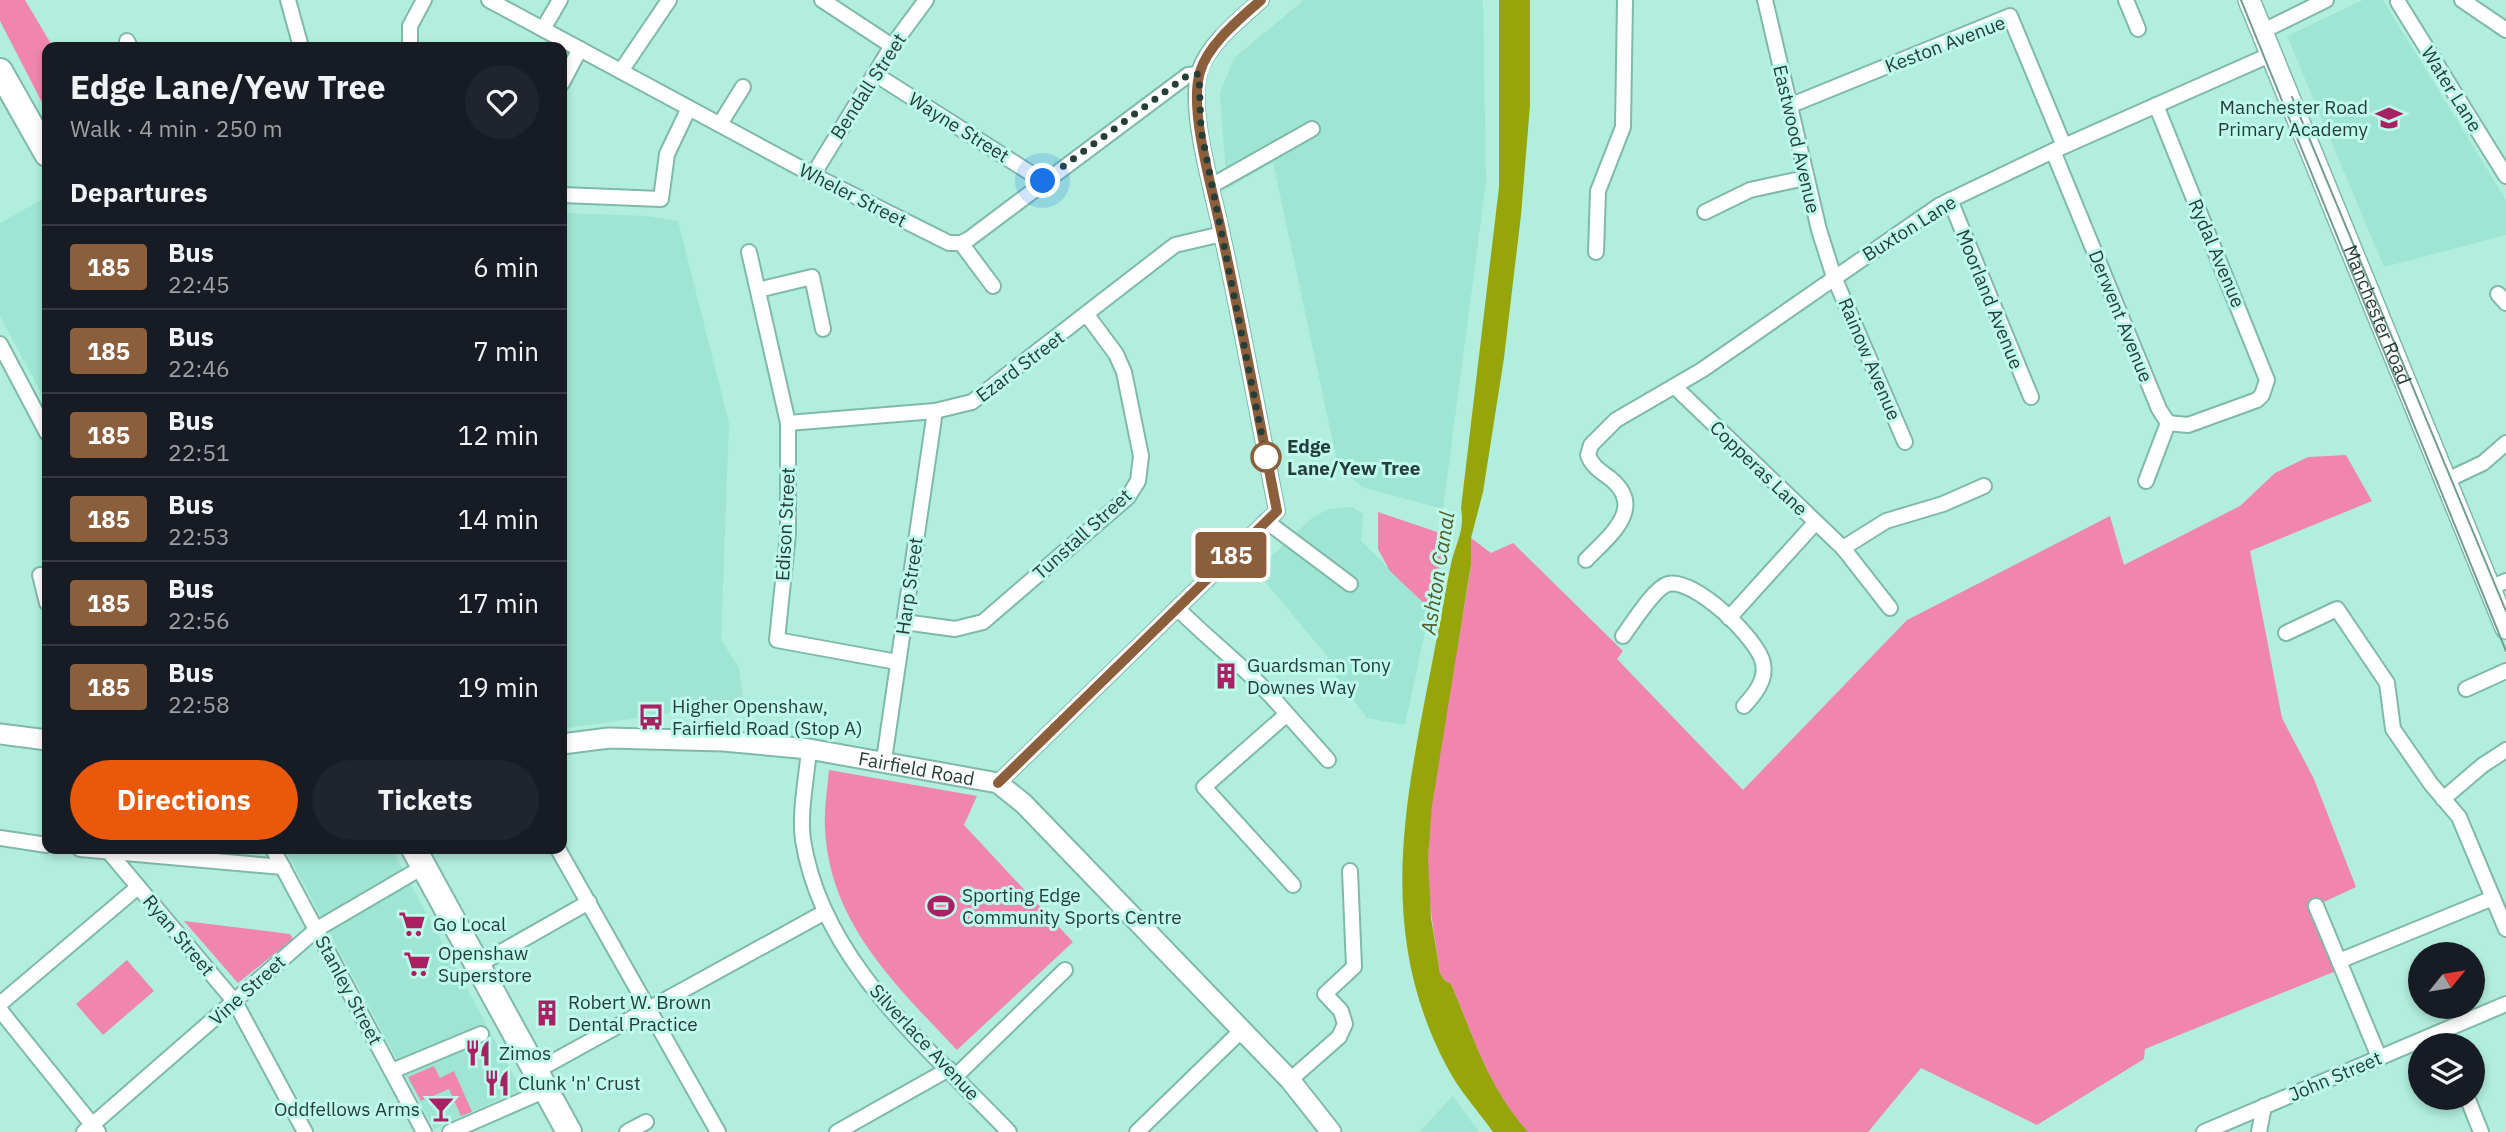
<!DOCTYPE html>
<html lang="en">
<head>
<meta charset="utf-8">
<style>
	:root { --surface:#171b24; --page:#20242c; --text:#f1f3f6; --muted:#9ea1a6; --line:#363941; --accent:#ea580c }
	body { margin:0; font-family:"IBM Plex Sans",sans-serif; background:var(--page); color:var(--text); height:100vh; display:flex; flex-direction:column; font-size:26px; white-space:nowrap }
	* { box-sizing:border-box; margin:0 }
	p { font-size:23px; color:var(--muted) }
	.icon { flex:none; width:38px; height:38px; fill:none; stroke:currentColor; stroke-width:2; stroke-linecap:round; stroke-linejoin:round }
	.map { position:relative; flex:1; overflow:hidden }
	.panel { position:absolute; left:42px; top:42px; width:525px; height:812px; display:flex; flex-direction:column; background:var(--surface); border-radius:14px; box-shadow:0 4px 10px #0003 }
	.panel>* { flex:none }
	.badge { padding:0 14px; border-radius:5px; font-size:24px; line-height:46px }
	.needle { width:46px; rotate:60deg }
	.controls { position:absolute; left:2408px; top:942px; display:grid; gap:14px }
	.controls a { display:grid; place-items:center; width:77px; height:77px; border-radius:50%; background:var(--surface); box-shadow:0 4px 10px #0003; font-size:35px }
	.you { position:absolute; width:35px; height:35px; margin:-18px; border:5px solid #fff; border-radius:50%; background:#1a73e8; box-shadow:0 0 0 10px #1a73e833 }
	.map>.badge { position:absolute; translate:-50% -50%; box-shadow:0 0 0 4px #fff }
	h2 { padding:0 28px; font-size:26px; line-height:63px }
	.round { display:grid; place-items:center; flex:none; width:74px; height:74px; border-radius:37px; background:var(--page) }
	.summary { display:flex; align-items:center; justify-content:space-between; height:119px; padding:0 28px }
	h1 { font-size:33px; font-weight:700; line-height:52px }
	.button { display:flex; gap:14px; margin-top:auto; padding:14px 28px }
	.button a { flex:1; height:80px; border-radius:42px; background:var(--accent); color:#fff; font-size:28px; font-weight:700; line-height:80px; text-align:center }
	.button a+a { background:var(--page); color:var(--text) }
	ul { padding:0; list-style:none }
	li { display:flex; align-items:center; gap:21px; height:84px; padding:0 28px; border-top:2px solid var(--line) }
	li div { flex:1 }
	li b { display:block; font-size:26px }
	li em { font-style:normal }
	li .badge { min-width:77px; font-weight:700; text-align:center }
	.map>svg:first-child { display:block }
</style>
</head>
<body>
<div class="map">
<svg width="2506" height="1132" viewBox="0 0 2506 1132">
	<rect width="100%" height="100%" fill="#b2eede"/>
	<g fill="#9fe5d3">
		<polygon points="1304,0 1483,0 1486,182 1443,509 1362,487 1338,466 1273,162 1227,189 1220,93 1234,58"/>
		<polygon points="2363,0 2383,0 2506,200 2506,235 2384,267 2287,36"/>
		<polygon points="43,199 47,207 47,404 0,316 0,223"/>
		<polygon points="562,213 647,216 678,221 729,423 721,640 739,668 744,708 692,710 562,729"/>
		<polygon points="1352,507 1363,514 1361,541 1430,609 1405,725 1367,718 1325,662 1328,657 1256,571 1313,517 1329,509"/>
		<polygon points="285,849 392,849 520,1087 518,1091 434,1129"/>
		<polygon points="1453,1096 1479,1132 1419,1132"/>
	</g>
	<g fill="#f086ae">
		<polygon points="0,0 25,0 53,47 47,47 47,112 0,21"/>
		<path d="M 2346,455 L 2372,501 L 2250,551 L 2282,718 L 2314,779 L 2356,887 L 2309,909 L 2336,971 L 2145,1049 L 2144,1059 L 2037,1125 L 1921,1068 L 1868,1132 L 1528,1132 C 1486,1084 1476,1042 1451,984 L 1444,980 L 1440,973 C 1434,934 1427,895 1428,856 C 1432,761 1457,659 1471,565 L 1471,538 L 1491,553 L 1513,543 L 1623,651 L 1617,659 L 1743,790 L 1907,620 L 2110,516 L 2124,565 L 2240,506 L 2275,473 L 2308,457 Z"/>
		<polygon points="1378,512 1446,535 1430,609 1390,571 1378,549"/>
		<path d="M 829,770 L 977,796 L 964,825 L 1073,942 L 957,1050 C 896,985 830,924 825,829 C 824,810 827,790 829,770 Z"/>
		<polygon points="184,921 290,934 293,939 238,983"/>
		<polygon points="127,960 154,991 103,1035 76,1004"/>
		<polygon points="434,1066 440,1078 454,1071 472,1112 461,1116 449,1089 421,1101 408,1077"/>
	</g>
	<path fill="#95a50a" d="M 1499,0 L 1530,0 L 1530,105 L 1521,215 L 1504,358 L 1483,492 L 1471,538 L 1471,564 L 1432,806 L 1428,858 L 1431,918 L 1440,973 L 1444,980 L 1451,984 C 1476,1042 1486,1083 1528,1132 L 1493,1132 C 1478,1111 1459,1090 1447,1067 C 1370,922 1410,783 1438,632 C 1443,609 1446,586 1451,564 C 1456,542 1465,531 1461,508 L 1499,187 Z"/>
	<g fill="none" stroke-linecap="round" stroke-linejoin="round">
		<g stroke="#7fb9aa" stroke-width="18">
			<g id="street">
				<polyline points="288,0 301,47"/>
				<polyline points="489,0 813,175 949,243 961,243 969,239 1188,75 1199,74"/>
				<polyline points="822,0 892,46"/>
				<polyline points="1765,0 1819,230 1834,277 1905,442"/>
				<polyline points="2126,0 2138,29"/>
				<polyline points="2462,0 2506,30"/>
				<polyline points="2398,2 2506,176"/>
				<polyline points="543,29 560,0"/>
				<polyline points="2263,31 2326,0"/>
				<polyline points="127,41 130,47"/>
				<polyline points="410,47 410,26 424,0"/>
				<polyline points="621,71 669,0"/>
				<polyline points="875,74 1043,181"/>
				<polyline points="562,83 580,49"/>
				<polyline points="2156,105 2267,380 2262,395 2257,400 2188,425 2168,423"/>
				<polyline points="1789,106 2010,16 2064,146"/>
				<polyline points="720,124 743,87"/>
				<polyline points="2053,151 2159,409 2168,423 2146,481"/>
				<polyline points="813,175 892,46 926,0"/>
				<polyline points="1211,186 1312,129"/>
				<polyline points="562,195 661,199 667,154 689,108"/>
				<polyline points="1950,200 2031,397"/>
				<polyline points="1705,212 1750,190 1805,178"/>
				<polyline points="961,243 993,286"/>
				<polyline points="749,252 788,423 788,533 777,640 897,662"/>
				<polyline points="1596,252 1598,191 1623,127 1625,0"/>
				<polyline points="758,290 812,277 823,329"/>
				<polyline points="2498,294 2506,303"/>
				<polyline points="0,344 47,433"/>
				<polyline points="1675,387 1843,548 1890,608"/>
				<polyline points="788,423 935,411 972,402 1175,245 1222,234"/>
				<polyline points="2445,481 2483,463 2506,443"/>
				<polyline points="1266,521 1350,584"/>
				<polyline points="1843,548 1886,521 1943,504 1984,486"/>
				<path d="M 1586,560 C 1609,536 1646,509 1611,479 C 1602,472 1592,467 1588,455 L 1591,445 L 1616,420 L 1702,370 L 1940,205 L 2053,151 L 2272,54"/>
				<polyline points="40,575 47,603"/>
				<polyline points="2490,588 2506,581"/>
				<path d="M 1177,608 C 1213,644 1254,674 1287,714 L 1204,787 L 1293,885"/>
				<polyline points="1729,618 1815,523"/>
				<polyline points="904,622 955,629 983,622 1128,497 1138,481 1141,456 1124,372 1116,354 1087,315"/>
				<polyline points="2286,633 2337,609 2387,683 2393,729 2431,784 2459,817 2506,929"/>
				<path d="M 1623,636 C 1632,624 1654,588 1668,584 C 1694,577 1758,639 1763,663 C 1767,680 1754,695 1744,706"/>
				<polyline points="2466,689 2506,671"/>
				<polyline points="1287,714 1328,760"/>
				<path d="M 809,749 C 807,775 799,814 803,840 C 822,962 928,1047 1009,1132"/>
				<polyline points="884,760 935,411"/>
				<path d="M 998,783 L 1277,511 C 1259,419 1242,326 1222,235 C 1214,194 1188,111 1199,72 C 1208,44 1240,19 1261,0"/>
				<polyline points="2443,799 2483,765 2506,750"/>
				<polyline points="0,838 47,845"/>
				<polyline points="80,849 283,867"/>
				<polyline points="273,849 424,1132"/>
				<polyline points="558,849 718,1132"/>
				<polyline points="109,852 235,1002 305,1132"/>
				<polyline points="2316,906 2379,1057"/>
				<polyline points="2339,961 2493,898"/>
				<polyline points="478,965 589,902"/>
				<polyline points="0,1004 138,887"/>
				<polyline points="0,1010 98,1132"/>
				<polyline points="392,1071 481,1034"/>
				<polyline points="536,1071 825,912"/>
				<polyline points="956,1076 1065,970"/>
				<polyline points="1290,1080 1339,1037 1345,1024 1341,1011 1325,994 1354,967 1350,871"/>
				<polyline points="2467,1097 2481,1132"/>
				<polyline points="84,1132 317,929 423,867"/>
				<polyline points="450,1132 546,1090"/>
				<polyline points="627,1132 646,1122"/>
				<polyline points="837,1132 949,1069"/>
				<polyline points="1137,1132 1242,1030"/>
				<polyline points="2204,1132 2506,1004"/>
				<polyline points="2259,1132 2264,1106"/>
			</g>
		</g>
		<g stroke="#7fb9aa" stroke-width="23">
			<g id="secondary">
				<polyline points="0,734 47,740"/>
				<path id="s1" d="M 562,744 L 609,738 L 723,741 L 809,749 L 998,783 L 1024,804 L 1290,1080 L 1331,1132"/>
			</g>
		</g>
		<g stroke="#7fb9aa" stroke-width="24">
			<g id="primary">
				<path id="s2" d="M 2249,0 L 2506,628"/>
			</g>
		</g>
		<g stroke="#7fb9aa" stroke-width="28">
			<g id="highway">
				<polyline points="0,71 47,154"/>
				<polyline points="414,849 569,1132"/>
			</g>
		</g>
		<use href="#street" stroke="#fff" stroke-width="14"/>
		<use href="#secondary" stroke="#fff" stroke-width="19"/>
		<use href="#primary" stroke="#fff" stroke-width="21"/>
		<use href="#highway" stroke="#fff" stroke-width="24"/>
		<g stroke="#729e93" stroke-width="2">
			<polyline points="2241,0 2506,651"/>
			<polyline points="2292,97 2506,611"/>
		</g>
	</g>
	<g fill="none" stroke-linecap="round" stroke-linejoin="round">
		<g stroke="#fff" stroke-width="16">
			<path id="line" d="M 998,783 L 1277,511 C 1259,419 1242,326 1222,235 C 1214,194 1188,111 1200,72 C 1208,44 1240,19 1261,0"/>
		</g>
		<use href="#line" stroke="#8b5e3c" stroke-width="10"/>
		<polyline stroke="#253e38" stroke-width="7" stroke-dasharray="0 12.6" points="1043,181 1188,75 1199,74 1201,130 1267,461 1266,457"/>
	</g>
	<defs>
		<g id="school-bare" transform="scale(2.1)"><path d="M0-5L7-2L0 1L-7-2ZM-4 1L0 2.5L4 1V4Q0 6-4 4Z" fill="#a92063" stroke="#bffbeb" stroke-width="2.5" paint-order="stroke"/></g>
		<g id="building-bare" transform="scale(2.1)"><path d="M-4-6H4V6H1V3H-1V6H-4ZM-2.5-4.3h1.7v1.8h-1.7ZM.8-4.3h1.7v1.8H.8ZM-2.5-1h1.7V.8h-1.7ZM.8-1h1.7V.8H.8Z" fill="#a92063" stroke="#bffbeb" stroke-width="2.5" paint-order="stroke"/></g>
		<g id="bus-bare" transform="scale(2.1)"><path d="M-5-6H5V4H4V6H2V4H-2V6H-4V4H-5ZM-3.5-4V0h7V-4ZM-3.5 1.2v1.5H-2V1.2ZM2 1.2v1.5H3.5V1.2Z" fill="#a92063" stroke="#bffbeb" stroke-width="2.5" paint-order="stroke"/></g>
		<g id="stadium-bare" transform="scale(2.1)"><path d="M0-5a6.5 5 0 1 0 0 10a6.5 5 0 1 0 0-10ZM-3.5-1.8h7v3.6h-7Z" fill="#a92063" stroke="#bffbeb" stroke-width="2.5" paint-order="stroke"/></g>
		<g id="supermarket-bare" transform="scale(2.1)"><path d="M-6-5.5h2.5l.6 2H6L4.5 2H-2.5L-4.4-4H-6ZM-1.5 3.2a1.3 1.3 0 1 0 .1 0ZM3 3.2a1.3 1.3 0 1 0 .1 0Z" fill="#a92063" stroke="#bffbeb" stroke-width="2.5" paint-order="stroke"/></g>
		<g id="restaurant-bare" transform="scale(2.1)"><path d="M-5-6h1v4h1v-4h1v4h1v-4h1v5L-1.5 .5V6h-2V.5L-5-1ZM5-6V6H3V1.5H1.5Q1.5-4 5-6Z" fill="#a92063" stroke="#bffbeb" stroke-width="2.5" paint-order="stroke"/></g>
		<g id="bar-bare" transform="scale(2.1)"><path d="M-6-5H6L.8 .8V4.5H3.5V6h-7V4.5H-.8V.8Z" fill="#a92063" stroke="#bffbeb" stroke-width="2.5" paint-order="stroke"/></g>
	</defs>
	<g fill-rule="evenodd">
		<use href="#school-bare" x="2389" y="118"/>
		<use href="#building-bare" x="1226" y="676"/>
		<use href="#bus-bare" x="651" y="717"/>
		<use href="#stadium-bare" x="941" y="906"/>
		<use href="#supermarket-bare" x="412" y="924"/>
		<use href="#supermarket-bare" x="417" y="964"/>
		<use href="#building-bare" x="547" y="1013"/>
		<use href="#restaurant-bare" x="478" y="1053"/>
		<use href="#restaurant-bare" x="497" y="1083"/>
		<use href="#bar-bare" x="441" y="1109"/>
	</g>
	<circle fill="#fff" stroke="#8b5e3c" stroke-width="3.5" cx="1266" cy="457" r="14"/>
	<g text-anchor="middle" dominant-baseline="central" stroke-width="6" stroke-linejoin="round" paint-order="stroke">
		<g font-size="19" fill="#253e38" stroke="#bffbeb">
			<text transform="translate(1945 44) rotate(-21)">Keston Avenue</text>
			<text transform="translate(868 86) rotate(-57)">Bendall Street</text>
			<text transform="translate(2452 89) rotate(58)">Water Lane</text>
			<text transform="translate(959 127) rotate(32)">Wayne Street</text>
			<text transform="translate(1797 139) rotate(77)">Eastwood Avenue</text>
			<text transform="translate(853 195) rotate(27)">Wheler Street</text>
			<text transform="translate(1909 228) rotate(-32)">Buxton Lane</text>
			<text transform="translate(2217 253) rotate(67)">Rydal Avenue</text>
			<text transform="translate(1990 299) rotate(68)">Moorland Avenue</text>
			<text stroke="none"><textPath href="#s2" startOffset="340">Manchester Road</textPath></text>
			<text transform="translate(2121 316) rotate(68)">Derwent Avenue</text>
			<text transform="translate(1870 359) rotate(67)">Rainow Avenue</text>
			<text transform="translate(1020 366) rotate(-37)">Ezard Street</text>
			<text transform="translate(1759 468) rotate(44)">Copperas Lane</text>
			<text transform="translate(785 524) rotate(-87)">Edison Street</text>
			<text transform="translate(1082 534) rotate(-42)">Tunstall Street</text>
			<text transform="translate(909 586) rotate(-82)">Harp Street</text>
			<text stroke="none"><textPath href="#s1" startOffset="357">Fairfield Road</textPath></text>
			<text transform="translate(179 935) rotate(50)">Ryan Street</text>
			<text transform="translate(247 990) rotate(-42)">Vine Street</text>
			<text transform="translate(349 990) rotate(62)">Stanley Street</text>
			<text transform="translate(925 1042) rotate(47)">Silverlace Avenue</text>
			<text transform="translate(2335 1076) rotate(-23)">John Street</text>
		</g>
		<g font-size="19" fill="#253e38" stroke="#bffbeb" text-anchor="start">
			<text x="2368" y="107" text-anchor="end">Manchester Road<tspan x="2368" dy="22">Primary Academy</tspan></text>
			<text x="1247" y="665">Guardsman Tony<tspan x="1247" dy="22">Downes Way</tspan></text>
			<text x="672" y="706">Higher Openshaw,<tspan x="672" dy="22">Fairfield Road (Stop A)</tspan></text>
			<text x="962" y="895">Sporting Edge<tspan x="962" dy="22">Community Sports Centre</tspan></text>
			<text x="433" y="924">Go Local</text>
			<text x="438" y="953">Openshaw<tspan x="438" dy="22">Superstore</tspan></text>
			<text x="568" y="1002">Robert W. Brown<tspan x="568" dy="22">Dental Practice</tspan></text>
			<text x="499" y="1053">Zimos</text>
			<text x="518" y="1083">Clunk 'n' Crust</text>
			<text x="420" y="1109" text-anchor="end">Oddfellows Arms</text>
		</g>
		<g font-size="19" font-weight="bold" fill="#253e38" stroke="#bffbeb" text-anchor="start">
			<text x="1287" y="446">Edge<tspan x="1287" dy="22">Lane/Yew Tree</tspan></text>
		</g>
		<g font-size="21" font-style="italic" fill="#545c28" stroke="#bffbeb">
			<text transform="translate(1437 573) rotate(-81)">Ashton Canal</text>
		</g>
	</g>
</svg>
<div class="controls">
<a><svg class="needle" viewBox="-14 -14 28 28"><path d="M0-13l5 13h-10z" fill="#e53935"/><path d="M0 13l5-13h-10z" fill="#9ea1a6"/></svg></a>
<a><svg class="icon" aria-label="layers" viewBox="0 0 24 24"><path d="M12 4l9 5-9 5-9-5zM3 14l9 5 9-5"/></svg></a>
</div>
<div class="you" style="left:1043px;top:181px"></div>
<b class="badge" style="left:1231px;top:555px;background:#8b5e3c;color:#fff">185</b>
<section class="panel">
<div class="summary"><div><h1>Edge Lane/Yew Tree</h1><p>Walk · 4 min · 250 m</p></div><a class="round"><svg class="icon" aria-label="heart" viewBox="0 0 24 24"><path d="M12 20l-8-8c-3-5 5-10 8-4 3-6 11-1 8 4z"/></svg></a></div>
<h2>Departures</h2>
<ul>
<li><span class="badge" style="background:#8b5e3c;color:#fff">185</span><div><b>Bus</b><p>22:45</p></div><em>6 min</em></li>
<li><span class="badge" style="background:#8b5e3c;color:#fff">185</span><div><b>Bus</b><p>22:46</p></div><em>7 min</em></li>
<li><span class="badge" style="background:#8b5e3c;color:#fff">185</span><div><b>Bus</b><p>22:51</p></div><em>12 min</em></li>
<li><span class="badge" style="background:#8b5e3c;color:#fff">185</span><div><b>Bus</b><p>22:53</p></div><em>14 min</em></li>
<li><span class="badge" style="background:#8b5e3c;color:#fff">185</span><div><b>Bus</b><p>22:56</p></div><em>17 min</em></li>
<li><span class="badge" style="background:#8b5e3c;color:#fff">185</span><div><b>Bus</b><p>22:58</p></div><em>19 min</em></li>
</ul>
<div class="button"><a>Directions</a><a>Tickets</a></div>
</section>
</div>
</body>
</html>
